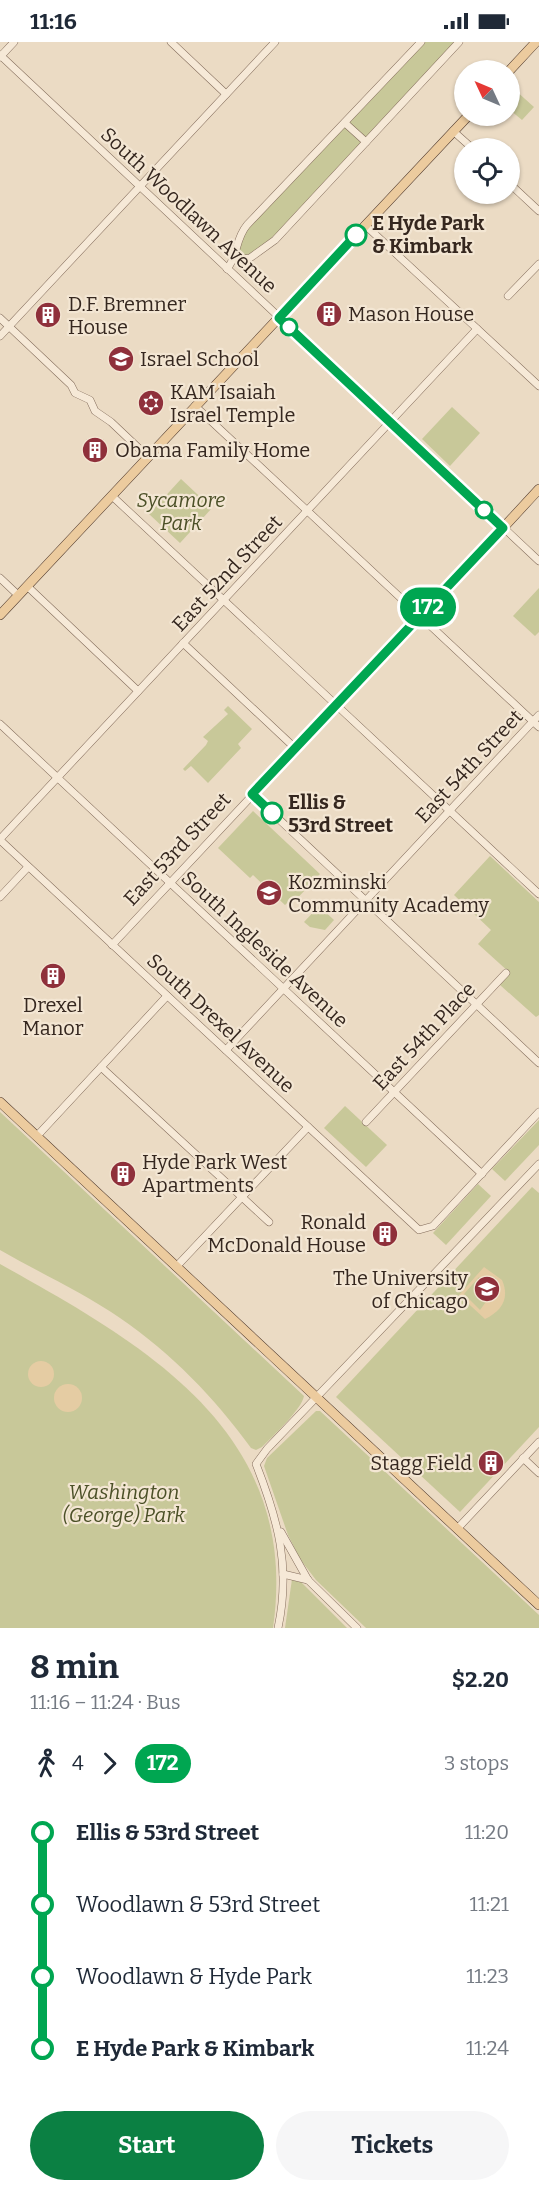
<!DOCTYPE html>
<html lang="en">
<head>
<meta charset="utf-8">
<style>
	:root { --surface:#fff; --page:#f6f6f7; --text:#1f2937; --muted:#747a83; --accent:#0b8043 }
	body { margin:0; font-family:Bitter,serif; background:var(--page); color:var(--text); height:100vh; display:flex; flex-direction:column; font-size:22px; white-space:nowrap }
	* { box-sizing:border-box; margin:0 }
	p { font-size:20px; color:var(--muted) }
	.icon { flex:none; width:33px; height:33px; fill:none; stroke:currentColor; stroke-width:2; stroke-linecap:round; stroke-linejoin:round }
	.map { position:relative; height:1586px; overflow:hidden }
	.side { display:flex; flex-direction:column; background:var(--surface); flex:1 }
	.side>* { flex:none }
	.badge { padding:0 12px; border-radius:20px; font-size:21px; line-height:39px }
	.needle { width:39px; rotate:314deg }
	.fabs { position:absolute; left:454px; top:18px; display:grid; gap:12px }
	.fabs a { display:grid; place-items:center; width:66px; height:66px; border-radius:50%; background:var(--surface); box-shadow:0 2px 4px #0004; font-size:30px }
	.map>.badge { position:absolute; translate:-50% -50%; box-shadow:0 0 0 3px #fff }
	.legs { display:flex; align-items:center; gap:9px; height:66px; padding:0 30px; font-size:20px }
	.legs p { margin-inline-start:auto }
	.head { display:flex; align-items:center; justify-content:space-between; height:102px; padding:0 30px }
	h1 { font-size:33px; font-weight:700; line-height:45px }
	.cta { display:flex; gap:12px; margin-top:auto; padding:12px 30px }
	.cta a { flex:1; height:69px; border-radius:36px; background:var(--accent); color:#fff; font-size:24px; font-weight:700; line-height:69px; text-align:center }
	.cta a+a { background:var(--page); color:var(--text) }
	ul { padding:0 30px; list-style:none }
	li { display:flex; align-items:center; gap:21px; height:72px; font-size:22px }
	li i { display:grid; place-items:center; width:9px; height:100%; margin:0 8px; background:currentColor }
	li i::after { content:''; width:15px; height:15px; margin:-8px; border:4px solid; border-radius:50%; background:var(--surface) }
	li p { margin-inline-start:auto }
	li:first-child i { background:linear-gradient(#0000 50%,currentColor 0) }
	li:last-child i { background:linear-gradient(currentColor 50%,#0000 0) }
	.status { display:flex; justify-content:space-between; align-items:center; height:42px; padding:0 30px; background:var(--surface); direction:ltr }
	.status svg { height:16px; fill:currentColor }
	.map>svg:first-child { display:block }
</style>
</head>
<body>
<div class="status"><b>11:16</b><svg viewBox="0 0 49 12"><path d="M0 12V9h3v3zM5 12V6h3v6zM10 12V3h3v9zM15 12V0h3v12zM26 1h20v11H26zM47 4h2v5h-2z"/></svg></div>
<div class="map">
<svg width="539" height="1586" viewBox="0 0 539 1586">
	<rect width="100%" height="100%" fill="#ebdbc4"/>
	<g fill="#c8c899">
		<polygon points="424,0 456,0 277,191 250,214 237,215 244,191"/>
		<polygon points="515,48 534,65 522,78 510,68 510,53"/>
		<polygon points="452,365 480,391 450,424 422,397"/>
		<polygon points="181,437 212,466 180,501 149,472"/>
		<polygon points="539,546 539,590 535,594 513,574"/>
		<polygon points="228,664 252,687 238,702 241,706 208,741 191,724 185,729 183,727 206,703 208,699 203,695 228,672 224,668"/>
		<polygon points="253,769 320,832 291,863 288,860 285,863 253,833 250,836 218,806"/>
		<polygon points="490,814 539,860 539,973 536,975 500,943 510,931 478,902 491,888 454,853"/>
		<polygon points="319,864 334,878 325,888 310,885 304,880"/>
		<polygon points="345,1064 387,1103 366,1125 324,1086"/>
		<path d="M 0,1070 L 304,1354 C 302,1367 272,1395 262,1405 L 256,1408 L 251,1406 C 214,1355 172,1312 120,1276 C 82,1250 40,1231 0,1208 Z"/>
		<polygon points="539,1078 539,1103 505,1139 492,1127"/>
		<polygon points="478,1142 491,1154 446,1203 433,1191"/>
		<polygon points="532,1145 539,1151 539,1385 460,1470 336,1355"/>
		<path d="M 0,1222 C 147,1304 301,1391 273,1586 L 0,1586 Z"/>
		<polygon points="316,1369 320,1369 539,1573 539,1586 366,1586 316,1538 300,1517 288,1493 264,1424 267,1416"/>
		<polygon points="292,1537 299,1538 347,1586 285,1586"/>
	</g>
	<g fill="#e5cca3" fill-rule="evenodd">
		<path d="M 484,1225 L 502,1238 C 510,1256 502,1269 485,1277 L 459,1253 ZM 479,1235 L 494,1249 L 480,1268 L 464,1252 Z"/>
		<circle cx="41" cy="1332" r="13"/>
		<circle cx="68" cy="1356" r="14"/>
	</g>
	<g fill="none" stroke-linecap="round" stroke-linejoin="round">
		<g stroke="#846d5c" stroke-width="8">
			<g id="minor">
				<polyline points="171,0 226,52"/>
				<polyline points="0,13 539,519"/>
				<polyline points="0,15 14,0"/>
				<polyline points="345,81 366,100"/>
				<polyline points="453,89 472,106"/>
				<polyline points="510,142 539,169"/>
				<polyline points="365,183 539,344"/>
				<polyline points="235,218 250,216 275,198 459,0"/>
				<path d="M 227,227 C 238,214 235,197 247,183 L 421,0"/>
				<polyline points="508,254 539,222"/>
				<polyline points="0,276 71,343 75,351 90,358 95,369 111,380 148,415"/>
				<polyline points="0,294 275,0"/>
				<polyline points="195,364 539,685"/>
				<polyline points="112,454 539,852"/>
				<polyline points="0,536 18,553"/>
				<polyline points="27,544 138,649"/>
				<polyline points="183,601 295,706"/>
				<polyline points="0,682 482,1132"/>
				<polyline points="252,752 539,1021"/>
				<polyline points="0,797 477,287"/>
				<polyline points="0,798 419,1188 433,1184 539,1070"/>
				<polyline points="0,855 28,825"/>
				<polyline points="112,903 503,486"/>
				<polyline points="226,1008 539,673"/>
				<polyline points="101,1025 269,1180"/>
				<polyline points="366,1080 506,931"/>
				<polyline points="37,1094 167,954"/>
				<polyline points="176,1225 308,1085"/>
				<polyline points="523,1416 539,1431"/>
				<polyline points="457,1487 539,1400"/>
				<polyline points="281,1490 308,1538 357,1586"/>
				<polyline points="283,1532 308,1538"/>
				<path d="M 278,1586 C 291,1525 278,1478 256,1422 L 267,1407 L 539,1122"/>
			</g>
		</g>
		<g stroke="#523c30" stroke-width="10">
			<g id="major">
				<polyline points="510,28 536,0"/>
				<polyline points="503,486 539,447"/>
				<polyline points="0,573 468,74"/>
				<polyline points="0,1060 539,1563"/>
			</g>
		</g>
		<use href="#minor" stroke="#f6e9d7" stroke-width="7"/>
		<use href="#major" stroke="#eccb9e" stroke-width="9"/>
	</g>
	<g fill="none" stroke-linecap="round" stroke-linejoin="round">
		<g stroke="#fff" stroke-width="14">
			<polyline id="line-1" points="272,771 252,752 503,486 279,276 356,193"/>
		</g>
		<use href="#line-1" stroke="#00a651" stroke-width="9"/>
	</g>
	<defs>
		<g id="building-disc" transform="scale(1.35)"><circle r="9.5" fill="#8f303b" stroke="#f3e6d3"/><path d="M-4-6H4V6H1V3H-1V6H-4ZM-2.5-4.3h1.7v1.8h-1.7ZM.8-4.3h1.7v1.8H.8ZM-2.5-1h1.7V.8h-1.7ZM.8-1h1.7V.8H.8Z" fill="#fff"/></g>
		<g id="school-disc" transform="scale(1.35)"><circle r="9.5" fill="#8f303b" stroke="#f3e6d3"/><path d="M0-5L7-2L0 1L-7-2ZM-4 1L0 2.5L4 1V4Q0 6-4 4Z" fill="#fff"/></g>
		<g id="synagogue-disc" transform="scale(1.35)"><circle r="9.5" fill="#8f303b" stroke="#f3e6d3"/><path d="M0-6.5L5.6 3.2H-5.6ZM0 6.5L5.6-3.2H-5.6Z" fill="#fff"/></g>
		<g id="university-disc" transform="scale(1.35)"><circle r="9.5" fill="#8f303b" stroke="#f3e6d3"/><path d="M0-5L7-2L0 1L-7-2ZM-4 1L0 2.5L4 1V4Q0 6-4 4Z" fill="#fff"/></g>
	</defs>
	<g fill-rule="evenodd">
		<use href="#building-disc" x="329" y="272"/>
		<use href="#building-disc" x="48" y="273"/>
		<use href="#school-disc" x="121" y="317"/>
		<use href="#synagogue-disc" x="151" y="361"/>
		<use href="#building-disc" x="95" y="408"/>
		<use href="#school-disc" x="269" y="851"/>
		<use href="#building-disc" x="53" y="934"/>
		<use href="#building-disc" x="123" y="1132"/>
		<use href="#building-disc" x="385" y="1192"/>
		<use href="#university-disc" x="487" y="1247"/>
		<use href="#building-disc" x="491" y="1421"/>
	</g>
	<g fill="#fff" stroke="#00a651" stroke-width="3">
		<circle cx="356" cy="193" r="10"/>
		<circle cx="289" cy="285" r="8"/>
		<circle cx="484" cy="468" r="8"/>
		<circle cx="272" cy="771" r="10"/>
	</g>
	<g text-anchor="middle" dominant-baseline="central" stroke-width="4.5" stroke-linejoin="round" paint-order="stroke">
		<g font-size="20" fill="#35271f" stroke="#f3e6d3">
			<text transform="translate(189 168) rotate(43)">South Woodlawn Avenue</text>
			<text transform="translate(227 531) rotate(-47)">East 52nd Street</text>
			<text transform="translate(469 724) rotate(-47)">East 54th Street</text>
			<text transform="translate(177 807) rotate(-47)">East 53rd Street</text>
			<text transform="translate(265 907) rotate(43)">South Ingleside Avenue</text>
			<text transform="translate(221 981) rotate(43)">South Drexel Avenue</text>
			<text transform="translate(424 994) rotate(-47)">East 54th Place</text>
		</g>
		<g font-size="20" font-weight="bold" fill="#35271f" stroke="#f3e6d3" text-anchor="start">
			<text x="372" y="181">E Hyde Park<tspan x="372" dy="23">&amp; Kimbark</tspan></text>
			<text x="288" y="760">Ellis &amp;<tspan x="288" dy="23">53rd Street</tspan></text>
		</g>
		<g font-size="20" fill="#35271f" stroke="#f3e6d3" text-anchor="start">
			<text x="68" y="262">D.F. Bremner<tspan x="68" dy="23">House</tspan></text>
			<text x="348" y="272">Mason House</text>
			<text x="140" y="317">Israel School</text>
			<text x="170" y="350">KAM Isaiah<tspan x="170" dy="23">Israel Temple</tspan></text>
			<text x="115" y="408">Obama Family Home</text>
			<text x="288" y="840">Kozminski<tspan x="288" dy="23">Community Academy</tspan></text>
			<text x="53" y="963" text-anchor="middle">Drexel<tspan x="53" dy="23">Manor</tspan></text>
			<text x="142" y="1120">Hyde Park West<tspan x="142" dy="23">Apartments</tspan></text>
			<text x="366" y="1180" text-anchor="end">Ronald<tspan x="366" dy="23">McDonald House</tspan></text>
			<text x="468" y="1236" text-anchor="end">The University<tspan x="468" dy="23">of Chicago</tspan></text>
			<text x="472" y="1421" text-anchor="end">Stagg Field</text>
		</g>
		<g font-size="20" font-style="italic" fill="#4b5027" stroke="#f3e6d3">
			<text x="181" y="458">Sycamore<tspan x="181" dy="23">Park</tspan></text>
			<text x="124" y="1450">Washington<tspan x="124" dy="23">(George) Park</tspan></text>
		</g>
	</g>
</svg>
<div class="fabs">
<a><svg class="needle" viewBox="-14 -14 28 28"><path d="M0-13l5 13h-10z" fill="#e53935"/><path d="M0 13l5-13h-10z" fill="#747a83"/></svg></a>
<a><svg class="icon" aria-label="locate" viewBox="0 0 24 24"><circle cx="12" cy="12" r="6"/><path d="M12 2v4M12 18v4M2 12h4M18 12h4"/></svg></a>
</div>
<b class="badge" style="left:428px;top:565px;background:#00a651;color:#fff">172</b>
</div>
<section class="side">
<div class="head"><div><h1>8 min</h1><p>11:16 – 11:24 · Bus</p></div><b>$2.20</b></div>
<div class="legs"><svg class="icon" aria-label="walk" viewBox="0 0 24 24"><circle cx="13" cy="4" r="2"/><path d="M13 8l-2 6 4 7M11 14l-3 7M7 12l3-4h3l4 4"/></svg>4<svg class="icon" aria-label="forward" viewBox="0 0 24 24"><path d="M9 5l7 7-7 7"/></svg><b class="badge" style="background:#00a651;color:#fff">172</b><p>3 stops</p></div>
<ul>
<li><i style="color:#00a651"></i><b>Ellis &amp; 53rd Street</b><p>11:20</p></li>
<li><i style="color:#00a651"></i><span>Woodlawn &amp; 53rd Street</span><p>11:21</p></li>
<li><i style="color:#00a651"></i><span>Woodlawn &amp; Hyde Park</span><p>11:23</p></li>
<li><i style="color:#00a651"></i><b>E Hyde Park &amp; Kimbark</b><p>11:24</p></li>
</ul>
<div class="cta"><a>Start</a><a>Tickets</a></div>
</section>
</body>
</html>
